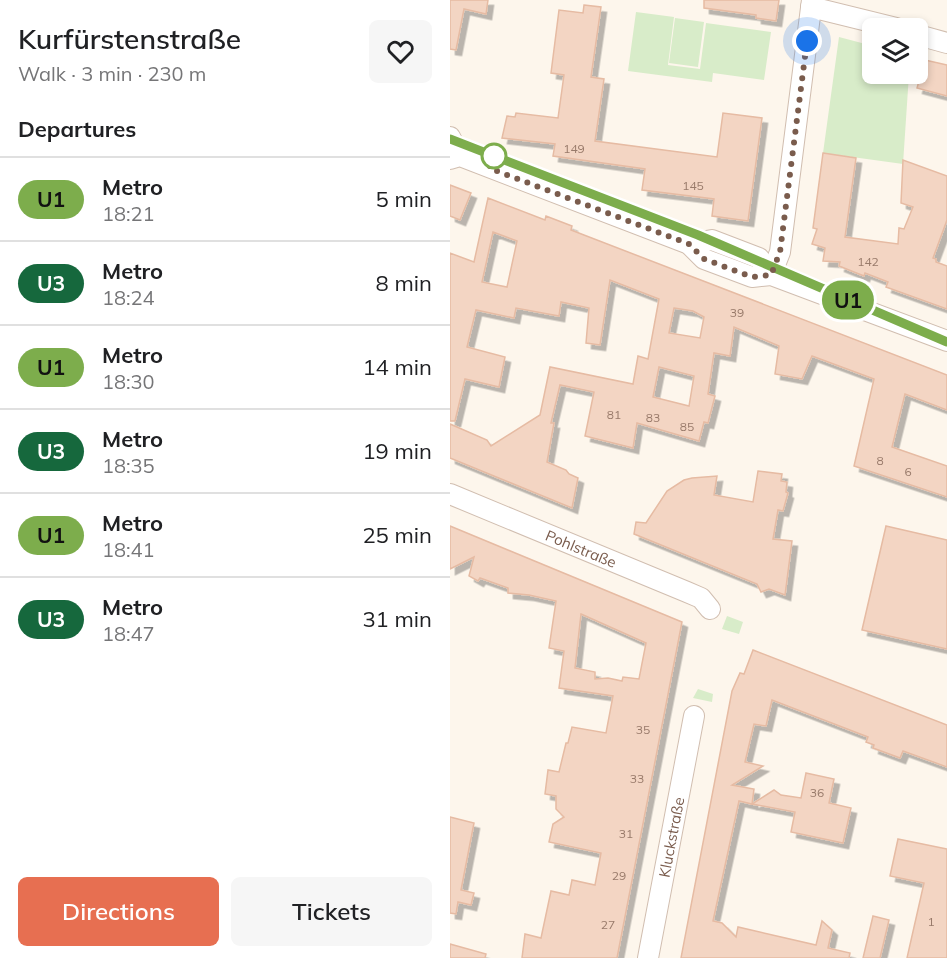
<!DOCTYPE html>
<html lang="en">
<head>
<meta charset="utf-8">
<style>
	:root { --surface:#fff; --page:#f6f6f6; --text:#202124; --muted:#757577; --line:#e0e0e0; --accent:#e76f51 }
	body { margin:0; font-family:Mulish,sans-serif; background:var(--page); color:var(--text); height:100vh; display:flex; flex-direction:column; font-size:22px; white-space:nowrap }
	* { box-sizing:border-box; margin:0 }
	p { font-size:20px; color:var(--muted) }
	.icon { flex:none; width:33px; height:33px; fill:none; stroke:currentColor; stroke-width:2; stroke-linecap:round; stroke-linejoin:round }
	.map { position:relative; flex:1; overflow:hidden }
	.drawer { display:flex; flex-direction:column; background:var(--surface); width:450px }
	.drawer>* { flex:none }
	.badge { padding:0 12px; border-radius:20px; font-size:21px; line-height:39px }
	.fabs { position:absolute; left:412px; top:18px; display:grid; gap:12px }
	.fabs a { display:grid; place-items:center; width:66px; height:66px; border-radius:9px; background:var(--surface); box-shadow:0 3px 9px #0003; font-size:30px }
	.you { position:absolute; width:30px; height:30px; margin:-15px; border:4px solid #fff; border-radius:50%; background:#1a73e8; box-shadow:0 0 0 9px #1a73e833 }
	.map>.badge { position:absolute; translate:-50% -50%; box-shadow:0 0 0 3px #fff }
	h2 { padding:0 18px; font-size:22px; line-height:54px }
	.round { display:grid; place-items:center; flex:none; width:63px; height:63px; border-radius:9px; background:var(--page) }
	.overview { display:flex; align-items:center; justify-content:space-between; height:102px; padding:0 18px }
	h1 { font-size:28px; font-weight:600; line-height:45px }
	.button { display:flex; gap:12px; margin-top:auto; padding:12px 18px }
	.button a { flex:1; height:69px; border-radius:9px; background:var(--accent); color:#fff; font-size:24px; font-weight:600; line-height:69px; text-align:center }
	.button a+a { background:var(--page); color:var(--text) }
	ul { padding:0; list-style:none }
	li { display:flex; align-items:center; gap:18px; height:84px; padding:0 18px; border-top:2px solid var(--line) }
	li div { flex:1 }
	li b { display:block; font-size:22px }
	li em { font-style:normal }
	li .badge { min-width:66px; font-weight:700; text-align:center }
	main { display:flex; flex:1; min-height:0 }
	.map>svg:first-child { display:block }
</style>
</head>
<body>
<main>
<section class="drawer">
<div class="overview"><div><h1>Kurfürstenstraße</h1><p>Walk · 3 min · 230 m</p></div><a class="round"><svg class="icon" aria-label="heart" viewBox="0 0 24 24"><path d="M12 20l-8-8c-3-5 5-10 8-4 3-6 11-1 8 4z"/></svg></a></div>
<h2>Departures</h2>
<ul>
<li><span class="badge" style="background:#7dad4c;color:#111">U1</span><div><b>Metro</b><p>18:21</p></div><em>5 min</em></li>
<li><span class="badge" style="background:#16683d;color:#fff">U3</span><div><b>Metro</b><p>18:24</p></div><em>8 min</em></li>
<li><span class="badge" style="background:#7dad4c;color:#111">U1</span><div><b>Metro</b><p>18:30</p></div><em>14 min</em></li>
<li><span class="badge" style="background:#16683d;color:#fff">U3</span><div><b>Metro</b><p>18:35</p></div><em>19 min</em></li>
<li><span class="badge" style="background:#7dad4c;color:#111">U1</span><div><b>Metro</b><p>18:41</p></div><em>25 min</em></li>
<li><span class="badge" style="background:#16683d;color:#fff">U3</span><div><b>Metro</b><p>18:47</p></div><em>31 min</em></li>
</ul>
<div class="button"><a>Directions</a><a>Tickets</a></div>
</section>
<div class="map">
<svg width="497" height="958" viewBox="0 0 497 958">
	<defs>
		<filter id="shadow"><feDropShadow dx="5.5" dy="5.5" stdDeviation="0" flood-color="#0004"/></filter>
	</defs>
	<rect width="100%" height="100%" fill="#fdf6ec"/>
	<g fill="#d8ecc9">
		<polygon points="186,12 224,17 218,65 250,69 256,23 321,32 314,80 263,73 262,82 178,71"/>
		<polygon points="225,18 254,22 248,67 219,63"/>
		<polygon points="389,37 423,46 423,74 459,74 453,164 373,153"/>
		<polygon points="277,616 293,622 289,634 272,629"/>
		<polygon points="248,689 263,694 262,702 243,698"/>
	</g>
	<g fill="#f3d5c3" stroke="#e6bba3" stroke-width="1.5" fill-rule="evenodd" filter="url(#shadow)">
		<polygon points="0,0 38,0 36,14 14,9 6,50 0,49"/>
		<polygon points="254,0 329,0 326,21 306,18 306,15 254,8"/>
		<polygon points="134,5 151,7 141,77 154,79 145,141 267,157 273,113 312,118 298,221 262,216 264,199 192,190 195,169 103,156 105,144 52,138 57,116 65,117 66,113 108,118 114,75 101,73 109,10 133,13"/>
		<polygon points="475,60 497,65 497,96 467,88"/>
		<polygon points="373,153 406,158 395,237 448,244 449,228 454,229 463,207 451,203 453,160 497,176 497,220 483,258 486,259 486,262 497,266 497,309 436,287 438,282 415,273 414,276 389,266 390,262 373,261 375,248 362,244 367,229 363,228"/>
		<polygon points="0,185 21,193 10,220 0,216"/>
		<path d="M 38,198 L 95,220 L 96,216 L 122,226 L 121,230 L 497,375 L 497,410 L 455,394 L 442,447 L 497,466 L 497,497 L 404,466 L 424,379 L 362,356 L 352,379 L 325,374 L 329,346 L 284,327 L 280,356 L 264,353 L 258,394 L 265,396 L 258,423 L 254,422 L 249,441 L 187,423 L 183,448 L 135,436 L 144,392 L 110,385 L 101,423 L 104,423 L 97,462 L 116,470 L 119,474 L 128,478 L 122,508 L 0,458 L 0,424 L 37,440 L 41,446 L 90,415 L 100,367 L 183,384 L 188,356 L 198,359 L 209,299 L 160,280 L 150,345 L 136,343 L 139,308 L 111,302 L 109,316 L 66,308 L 64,318 L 26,310 L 17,347 L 55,357 L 49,387 L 15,379 L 5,421 L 0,421 L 0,253 L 24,262 ZM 43,232 L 67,241 L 57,287 L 32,282 ZM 224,308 L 243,311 L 254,317 L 250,338 L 219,333 ZM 209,367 L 244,376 L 239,406 L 203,397 Z"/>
		<polygon points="308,471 332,474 331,481 337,482 336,492 338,493 333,511 328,510 323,539 342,541 335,595 319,589 311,592 307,584 184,534 186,522 196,523 217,491 234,480 242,478 267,476 264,495 303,502"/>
		<path d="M 0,526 L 232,622 L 167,958 L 72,958 L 75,934 L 91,938 L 101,891 L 119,895 L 122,880 L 145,885 L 151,853 L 99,842 L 103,824 L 114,817 L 106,809 L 106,796 L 95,794 L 98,770 L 109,772 L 116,743 L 118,743 L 122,727 L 156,733 L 163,696 L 109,688 L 114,651 L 99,648 L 106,601 L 79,595 L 58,593 L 58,588 L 30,578 L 28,581 L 19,576 L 24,557 L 0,569 ZM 131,614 L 196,643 L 189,679 L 173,677 L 172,681 L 158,678 L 145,679 L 145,672 L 125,668 Z"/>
		<polygon points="436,526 497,540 497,649 412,630"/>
		<polygon points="303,650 497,725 497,767 453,751 450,758 423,748 424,745 416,742 418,737 322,700 316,726 304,724 295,762 313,766 282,785 304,789 302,804 289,801 263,921 272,923 286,937 288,927 366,945 372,921 382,930 378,948 400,953 399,958 231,958 282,691 290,673 294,674"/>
		<polygon points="356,773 384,779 379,803 401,808 393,843 341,832 345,812 302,804 324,790 331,795 351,798"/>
		<polygon points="0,817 24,823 11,890 24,893 21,905 8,902 6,914 0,913"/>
		<polygon points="448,839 497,849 497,958 457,958 474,883 440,876"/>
		<polygon points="423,916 439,920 430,958 413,958"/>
		<polygon points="0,944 36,954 35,958 0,958"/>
	</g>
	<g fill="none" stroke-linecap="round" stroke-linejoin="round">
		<g stroke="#d1beb0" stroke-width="22">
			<g id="minor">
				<polyline points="361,7 446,28"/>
				<polyline points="468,35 497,43"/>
				<polyline points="0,137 10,156"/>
				<polyline points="0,159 10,156 239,244 254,259 302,277 321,275 497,341"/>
				<polyline points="239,244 262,240 309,258 321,275"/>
				<polyline points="321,275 330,252 362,0"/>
				<path id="s1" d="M 0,494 L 237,592 L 251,598 L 260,609"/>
				<path id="s2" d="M 198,958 L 244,716"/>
			</g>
		</g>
		<use href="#minor" stroke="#fff" stroke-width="20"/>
	</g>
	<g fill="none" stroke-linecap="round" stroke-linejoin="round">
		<g stroke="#fff" stroke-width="14">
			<polyline id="line" points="0,139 248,235 497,342"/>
		</g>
		<use href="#line" stroke="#7dad4c" stroke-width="9"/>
		<polyline stroke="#7a5c4d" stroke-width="6" stroke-dasharray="0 10.8" points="44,156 39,168 239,244 254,259 302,277 321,275 330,252 357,41"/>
	</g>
	<circle fill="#fff" stroke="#7dad4c" stroke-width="3" cx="44" cy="156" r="12"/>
	<g text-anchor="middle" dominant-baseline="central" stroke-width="6" stroke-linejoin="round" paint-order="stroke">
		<g font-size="12" fill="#987a6a">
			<text x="124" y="148">149</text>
			<text x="243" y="185">145</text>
			<text x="418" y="261">142</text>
			<text x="287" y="312">39</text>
			<text x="164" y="414">81</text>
			<text x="203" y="417">83</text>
			<text x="237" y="426">85</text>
			<text x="430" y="460">8</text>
			<text x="458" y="471">6</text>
			<text x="193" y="729">35</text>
			<text x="187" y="778">33</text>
			<text x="367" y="792">36</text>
			<text x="176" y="833">31</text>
			<text x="169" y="875">29</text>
			<text x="481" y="921">1</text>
			<text x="158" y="924">27</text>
		</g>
		<g font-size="15" fill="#7a5c4d" stroke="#fffaf3">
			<text stroke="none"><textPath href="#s1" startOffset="142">Pohlstraße</textPath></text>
			<text stroke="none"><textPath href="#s2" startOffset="123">Kluckstraße</textPath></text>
		</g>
	</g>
</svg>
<div class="fabs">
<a><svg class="icon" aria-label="layers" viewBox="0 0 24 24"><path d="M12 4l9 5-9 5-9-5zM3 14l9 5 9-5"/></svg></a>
</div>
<div class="you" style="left:357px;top:41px"></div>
<b class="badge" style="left:398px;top:300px;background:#7dad4c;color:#111">U1</b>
</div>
</main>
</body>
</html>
